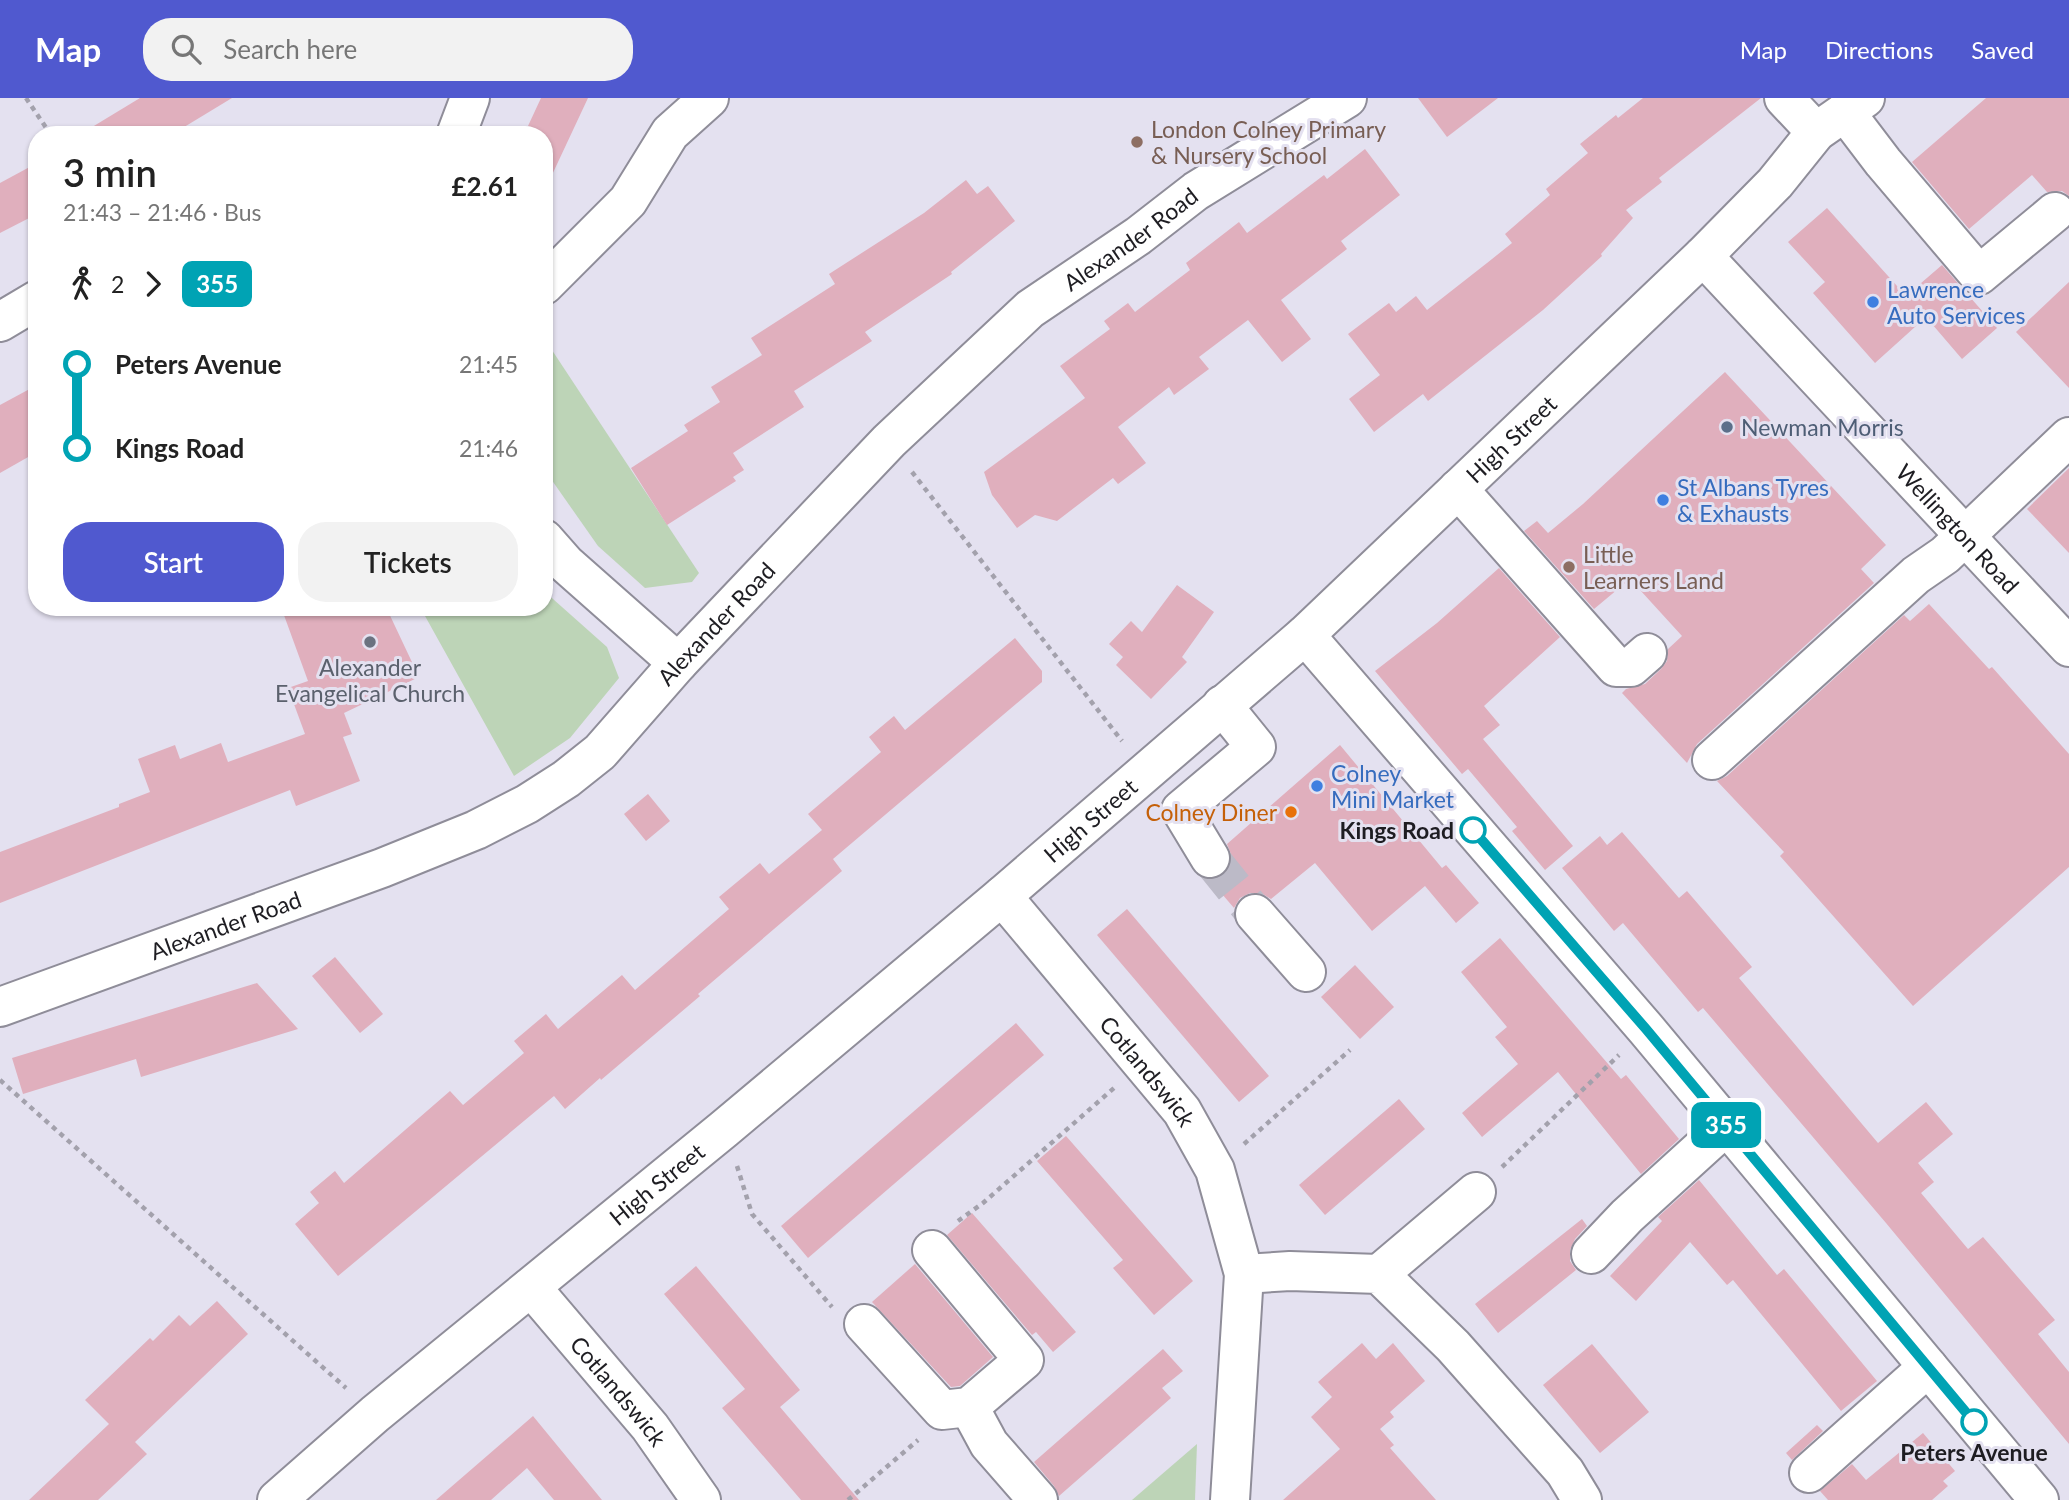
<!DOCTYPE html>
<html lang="en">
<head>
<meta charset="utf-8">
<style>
	:root { --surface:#fff; --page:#f2f2f2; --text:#222; --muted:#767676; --accent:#5059cf }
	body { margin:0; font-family:Lato,sans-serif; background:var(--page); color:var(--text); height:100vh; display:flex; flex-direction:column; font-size:26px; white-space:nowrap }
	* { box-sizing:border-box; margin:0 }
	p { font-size:23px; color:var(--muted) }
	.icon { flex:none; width:38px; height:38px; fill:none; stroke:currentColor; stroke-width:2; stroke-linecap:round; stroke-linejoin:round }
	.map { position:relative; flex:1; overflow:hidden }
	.drawer { position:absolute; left:28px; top:28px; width:525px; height:490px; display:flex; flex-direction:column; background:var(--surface); border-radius:28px; box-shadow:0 2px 5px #0004 }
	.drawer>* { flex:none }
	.badge { padding:0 14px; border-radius:10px; font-size:24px; line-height:46px }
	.map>.badge { position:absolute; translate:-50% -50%; box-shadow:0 0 0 4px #fff }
	.legs { display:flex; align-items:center; gap:10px; height:77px; padding:0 35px; font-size:23px }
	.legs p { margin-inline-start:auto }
	.summary { display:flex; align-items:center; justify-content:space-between; height:119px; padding:0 35px }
	h1 { font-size:38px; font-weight:600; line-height:52px }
	.action { display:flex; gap:14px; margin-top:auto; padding:14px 35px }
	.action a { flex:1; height:80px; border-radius:28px; background:var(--accent); color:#fff; font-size:28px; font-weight:600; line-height:80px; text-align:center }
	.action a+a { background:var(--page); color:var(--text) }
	ul { padding:0 35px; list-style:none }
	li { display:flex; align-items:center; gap:24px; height:84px; font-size:26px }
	li i { display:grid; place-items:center; width:10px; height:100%; margin:0 9px; background:currentColor }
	li i::after { content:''; width:18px; height:18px; margin:-9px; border:5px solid; border-radius:50%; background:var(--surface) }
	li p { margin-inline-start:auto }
	li:first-child i { background:linear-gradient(#0000 50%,currentColor 0) }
	li:last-child i { background:linear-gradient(currentColor 50%,#0000 0) }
	header { display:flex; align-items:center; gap:42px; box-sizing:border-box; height:98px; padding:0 35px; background:var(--accent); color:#fff }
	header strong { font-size:33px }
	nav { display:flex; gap:38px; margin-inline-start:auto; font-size:24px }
	.search { width:490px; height:63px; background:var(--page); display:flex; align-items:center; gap:18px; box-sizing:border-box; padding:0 24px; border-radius:28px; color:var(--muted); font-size:26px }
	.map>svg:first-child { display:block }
</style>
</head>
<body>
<header>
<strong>Map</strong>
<div class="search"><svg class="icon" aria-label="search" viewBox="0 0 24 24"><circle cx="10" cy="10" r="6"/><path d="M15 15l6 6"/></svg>Search here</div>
<nav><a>Map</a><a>Directions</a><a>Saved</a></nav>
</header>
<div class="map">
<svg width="2069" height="1402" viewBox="0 0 2069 1402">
	<rect width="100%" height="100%" fill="#e4e1f0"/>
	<g fill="#bdd4b7">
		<polygon points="544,240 699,475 692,484 645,490 598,448 551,381 544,359"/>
		<polygon points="544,493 607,549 619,580 570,640 514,678 420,509 544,509"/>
		<polygon points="1197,1346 1195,1402 1132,1402"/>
	</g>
	<g fill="#e0afbd">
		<polygon points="140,0 232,0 171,37 79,37"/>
		<polygon points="541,0 588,0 544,94 544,36 528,28"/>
		<polygon points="1418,0 1498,0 1447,39"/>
		<polygon points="1643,0 1761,0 1659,80 1662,84 1626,112 1633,120 1601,156 1602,158 1543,212 1428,303 1423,296 1374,334 1349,301 1380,277 1348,236 1389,205 1396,214 1416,198 1427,212 1487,165 1512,145 1505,136 1550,97 1546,91 1588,55 1580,46 1616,17 1618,20"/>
		<polygon points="1986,0 2069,0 2069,98 2062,93 2047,94 2032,77 1969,131 1912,64"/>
		<polygon points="1365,51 1400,97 1341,143 1347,151 1281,202 1311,241 1282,264 1248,222 1199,259 1209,271 1174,297 1169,289 1118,329 1146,365 1118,386 1113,380 1057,423 1035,417 1017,430 992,397 984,374 1085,300 1060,268 1110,231 1104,223 1128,205 1135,214 1190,172 1186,165 1239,124 1247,135 1324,77 1327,81"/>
		<polygon points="37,65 37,116 0,135 0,85"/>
		<polygon points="966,82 977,96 988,88 1015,123 951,174 952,176 865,234 872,243 794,293 804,309 733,355 744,372 733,379 736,383 667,427 631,370 688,333 684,327 720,304 711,289 762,257 751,240 835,186 829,176 924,115"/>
		<polygon points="1827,110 1906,198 1942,167 1997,230 1962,261 1926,219 1875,265 1813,195 1825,184 1788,144"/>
		<polygon points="2069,184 2069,290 2016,234"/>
		<polygon points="1725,274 1886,447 1861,471 1874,485 1697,646 1687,665 1622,595 1626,591 1645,586 1661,571 1667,563 1668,551 1682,538 1630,481 1594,511 1524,433 1537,423 1548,435 1583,406"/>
		<polygon points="37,287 37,354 0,375 0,307"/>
		<polygon points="2069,370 2069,455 2027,411"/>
		<polygon points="1499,470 1560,539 1484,608 1500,627 1483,641 1573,748 1545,772 1512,733 1517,729 1468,671 1462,676 1375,573 1437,525"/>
		<polygon points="1177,487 1214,514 1182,559 1187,564 1151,601 1116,567 1123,559 1109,546 1131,523 1142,534"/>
		<polygon points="1929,506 1989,571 1992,569 2069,656 2069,769 1913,908 1780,758 1784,754 1717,683 1727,678 1904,517 1910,523"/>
		<polygon points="281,509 386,509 419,579 344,615 352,636 343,639 360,683 296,708 290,692 0,805 0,754 119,709 119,706 150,694 138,661 175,647 180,661 221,645 228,664 305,636 288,590 308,583"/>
		<polygon points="1015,540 1042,573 1042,584 833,761 842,773 698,896 700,898 601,982 600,980 565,1011 554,998 338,1178 295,1126 319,1105 310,1094 335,1073 344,1085 450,993 463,1007 524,955 514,943 546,916 558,931 622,877 635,892 729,811 719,799 760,765 769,776 822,732 808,716 881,654 869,639 894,618 905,632"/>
		<polygon points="1340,647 1442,770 1446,767 1479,805 1456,825 1425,788 1372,833 1315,765 1271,801 1261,795 1250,795 1240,800 1234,810 1210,782 1222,778 1229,770 1232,759 1227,746"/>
		<polygon points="648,696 670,723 646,743 624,716"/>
		<polygon points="1622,734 1679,800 1687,793 1752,869 1739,880 1878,1045 1926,1004 1953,1036 1918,1065 1934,1084 1921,1095 1968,1151 1983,1139 2055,1222 2038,1236 2069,1274 2069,1346 1886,1125 1703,910 1698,914 1623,825 1614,833 1562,770 1600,738 1607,747"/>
		<polygon points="1127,811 1269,978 1239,1004 1097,837"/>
		<polygon points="1500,840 1621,981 1626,977 1679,1041 1641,1076 1558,974 1482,1039 1462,1015 1518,966 1495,939 1507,929 1461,874"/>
		<polygon points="335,859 383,916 360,935 312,878"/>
		<polygon points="1355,867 1394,909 1360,941 1321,899"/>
		<polygon points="257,885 298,931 141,979 136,961 23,996 12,960"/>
		<polygon points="1016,925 1044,957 808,1160 781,1128"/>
		<polygon points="1399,1001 1425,1031 1325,1117 1299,1087"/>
		<polygon points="1066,1038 1193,1183 1154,1217 1113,1170 1123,1162 1037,1063"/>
		<polygon points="1699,1082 1777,1177 1784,1171 1877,1283 1841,1313 1733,1182 1727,1187 1690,1144 1636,1203 1610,1178 1662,1123 1658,1119"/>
		<polygon points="972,1115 1076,1234 1053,1254 1036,1234 1032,1237 947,1137"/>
		<polygon points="1582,1121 1587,1128 1575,1141 1570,1152 1570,1163 1576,1172 1498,1235 1475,1206"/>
		<polygon points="915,1166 993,1259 960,1288 951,1289 872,1204"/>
		<polygon points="696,1168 800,1292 780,1309 859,1402 801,1402 722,1310 745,1291 664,1196"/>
		<polygon points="217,1203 248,1236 135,1344 147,1356 98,1402 29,1402 109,1326 85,1302 150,1240 153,1243 179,1217 190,1228"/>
		<polygon points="1362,1245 1376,1261 1393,1245 1425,1283 1390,1314 1394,1319 1380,1331 1394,1347 1390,1350 1436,1402 1283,1402 1340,1351 1311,1319 1332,1299 1318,1284"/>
		<polygon points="1592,1246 1649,1314 1600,1355 1543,1287"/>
		<polygon points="1163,1251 1183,1273 1162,1290 1171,1300 1059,1398 1054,1388 1034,1364"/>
		<polygon points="533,1318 602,1402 554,1402 527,1370 491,1402 436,1402"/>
		<polygon points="1817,1327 1823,1333 1792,1362 1786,1355"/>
		<polygon points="1923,1335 1955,1373 1943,1383 1948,1388 1932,1402 1828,1402 1820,1393 1852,1366 1866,1382"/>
	</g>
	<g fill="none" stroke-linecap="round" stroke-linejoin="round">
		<polyline stroke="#bcbac7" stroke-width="38" stroke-dasharray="38 19" stroke-linecap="butt" points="1210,760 1255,816"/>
		<g stroke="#8f8d99" stroke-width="42">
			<g id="minor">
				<polyline points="1784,0 1816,34"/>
				<polyline points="1845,14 1883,64 1979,177 2055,114"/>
				<polyline points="456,37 470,0"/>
				<path id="s1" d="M 1703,158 L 2069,549"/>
				<polyline points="544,187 628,103 670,35 709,0"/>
				<polyline points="0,224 37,202"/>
				<polyline points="1458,391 1616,569 1631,569 1647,555"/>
				<polyline points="544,441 566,466 678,565"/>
				<polyline points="1305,537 1646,931 2039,1402"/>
				<polyline points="1712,662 1916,477 1945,457 2069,339"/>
				<polyline points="1210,760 1181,712 1256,649 1222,607"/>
				<path id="s2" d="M 1002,798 L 1182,1013 L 1215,1072 L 1244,1176 L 1230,1402"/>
				<polyline points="1255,816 1306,874"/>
				<path id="s3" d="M 0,909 L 382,770 L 476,732 L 527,706 L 566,681 L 600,654 L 678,565 L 889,343 L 1030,211 L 1138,138 L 1196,93 L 1347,0"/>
				<polyline points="1591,1156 1627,1118 1726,1028"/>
				<polyline points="1244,1176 1290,1173 1379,1176 1453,1248 1565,1374 1582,1402"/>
				<polyline points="1379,1176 1476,1094"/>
				<path id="s4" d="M 531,1189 L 650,1329 L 701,1402"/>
				<polyline points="864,1226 942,1312 969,1309 1024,1262 932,1152"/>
				<polyline points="969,1309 989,1346 1038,1402"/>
				<polyline points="1809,1375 1928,1269"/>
				<path id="s5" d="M 277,1402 L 375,1316 L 724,1031 L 1002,798 L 1305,537 L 1703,158 L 1775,85 L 1816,34 L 1865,0"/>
			</g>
		</g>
		<g stroke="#a3a1ac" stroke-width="4.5" stroke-dasharray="5 5" stroke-linecap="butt">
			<polyline points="26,0 51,37"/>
			<polyline points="912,374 1122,643"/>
			<polyline points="0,982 346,1290"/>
			<polyline points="1244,1046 1350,952"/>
			<polyline points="737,1068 752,1116 832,1209"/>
			<polyline points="1502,1069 1619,957"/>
			<polyline points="958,1123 983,1105 1114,990"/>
			<polyline points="848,1402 918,1342"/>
		</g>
		<use href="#minor" stroke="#fff" stroke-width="38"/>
	</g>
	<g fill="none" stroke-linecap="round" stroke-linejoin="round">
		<g stroke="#fff" stroke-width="16">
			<polyline id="line-1" points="1473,732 1646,931 1974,1324"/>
		</g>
		<use href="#line-1" stroke="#00a3b4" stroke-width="10"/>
	</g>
	<g fill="#8d6e63" stroke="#e4e1f0" stroke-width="2.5">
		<circle cx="1137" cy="44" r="7"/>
		<circle cx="1569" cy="469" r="7"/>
	</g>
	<g fill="#3f7fe0" stroke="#e4e1f0" stroke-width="2.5">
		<circle cx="1873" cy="204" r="7"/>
		<circle cx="1663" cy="402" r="7"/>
		<circle cx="1317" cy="688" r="7"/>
	</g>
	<circle fill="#5c6f8a" stroke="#e4e1f0" stroke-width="2.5" cx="1727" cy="329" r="7"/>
	<circle fill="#6b7280" stroke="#e4e1f0" stroke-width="2.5" cx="370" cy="544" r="7"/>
	<circle fill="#e8710a" stroke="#e4e1f0" stroke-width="2.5" cx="1291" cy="714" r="7"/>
	<g fill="#fff" stroke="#00a3b4" stroke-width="3.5">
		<circle cx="1473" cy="732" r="12"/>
		<circle cx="1974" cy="1324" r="12"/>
	</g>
	<g text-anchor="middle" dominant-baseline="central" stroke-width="6" stroke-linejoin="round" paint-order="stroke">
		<g font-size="23" fill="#785e54" stroke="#e4e1f0" text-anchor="start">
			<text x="1151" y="31">London Colney Primary<tspan x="1151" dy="26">&amp; Nursery School</tspan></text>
			<text x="1583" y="456">Little<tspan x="1583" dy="26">Learners Land</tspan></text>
		</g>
		<g font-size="23" fill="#1e1d22" stroke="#e4e1f0">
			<text stroke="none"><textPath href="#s3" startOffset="1395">Alexander Road</textPath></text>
			<text stroke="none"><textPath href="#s5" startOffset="1628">High Street</textPath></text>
			<text stroke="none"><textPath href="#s1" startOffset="373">Wellington Road</textPath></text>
			<text stroke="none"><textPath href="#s3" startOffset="828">Alexander Road</textPath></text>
			<text stroke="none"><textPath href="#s5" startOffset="1060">High Street</textPath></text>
			<text stroke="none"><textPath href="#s3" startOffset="240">Alexander Road</textPath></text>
			<text stroke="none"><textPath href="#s2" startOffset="228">Cotlandswick</textPath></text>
			<text stroke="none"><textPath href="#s5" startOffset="494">High Street</textPath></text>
			<text stroke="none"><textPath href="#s4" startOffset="136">Cotlandswick</textPath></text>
		</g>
		<g font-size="23" fill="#366cbe" stroke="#e4e1f0" text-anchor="start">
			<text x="1887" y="191">Lawrence<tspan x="1887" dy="26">Auto Services</tspan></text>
			<text x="1677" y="389">St Albans Tyres<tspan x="1677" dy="26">&amp; Exhausts</tspan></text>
			<text x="1331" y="675">Colney<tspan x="1331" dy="26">Mini Market</tspan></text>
		</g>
		<g font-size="23" fill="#4e5e75" stroke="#e4e1f0" text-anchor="start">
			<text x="1741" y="329">Newman Morris</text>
		</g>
		<g font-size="23" fill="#5b616d" stroke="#e4e1f0">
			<text x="370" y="569">Alexander<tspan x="370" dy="26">Evangelical Church</tspan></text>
		</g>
		<g font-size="23" fill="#c56008" stroke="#e4e1f0" text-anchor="end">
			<text x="1277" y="714">Colney Diner</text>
		</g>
		<g font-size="23" font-weight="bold" fill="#1e1d22" stroke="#e4e1f0" text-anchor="end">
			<text x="1454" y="732">Kings Road</text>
			<text x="1974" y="1354" text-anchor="middle">Peters Avenue</text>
		</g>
	</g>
</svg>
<b class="badge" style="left:1726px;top:1027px;background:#00a3b4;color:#fff">355</b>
<section class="drawer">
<div class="summary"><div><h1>3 min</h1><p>21:43 – 21:46 · Bus</p></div><b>£2.61</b></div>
<div class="legs"><svg class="icon" aria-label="walk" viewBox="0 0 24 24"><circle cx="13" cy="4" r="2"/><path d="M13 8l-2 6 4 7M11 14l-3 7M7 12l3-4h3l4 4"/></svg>2<svg class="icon" aria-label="forward" viewBox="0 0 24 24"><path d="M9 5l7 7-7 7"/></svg><b class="badge" style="background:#00a3b4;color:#fff">355</b></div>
<ul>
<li><i style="color:#00a3b4"></i><b>Peters Avenue</b><p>21:45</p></li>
<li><i style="color:#00a3b4"></i><b>Kings Road</b><p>21:46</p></li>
</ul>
<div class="action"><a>Start</a><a>Tickets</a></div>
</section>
</div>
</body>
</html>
